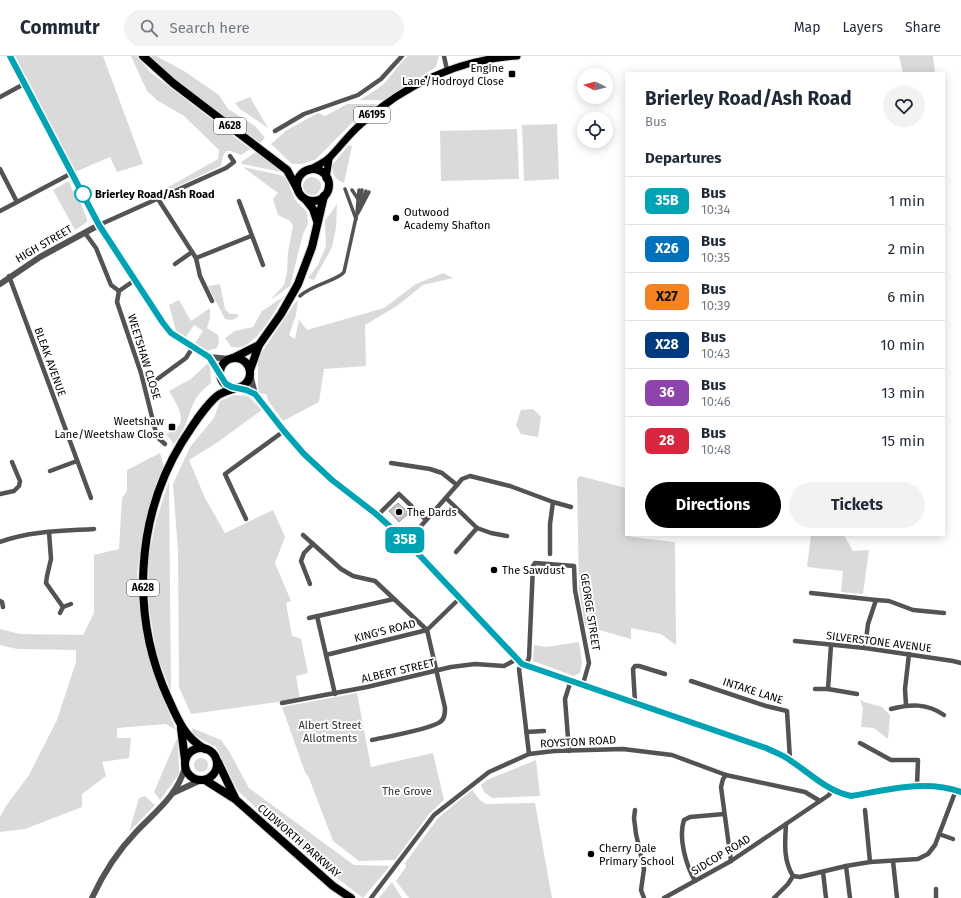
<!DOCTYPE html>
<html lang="en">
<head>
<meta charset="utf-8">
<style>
	:root { --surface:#fff; --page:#f2f2f3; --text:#1f2937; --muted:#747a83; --line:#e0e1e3; --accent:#000 }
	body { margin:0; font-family:"Fira Sans",sans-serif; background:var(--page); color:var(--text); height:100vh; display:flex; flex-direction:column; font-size:15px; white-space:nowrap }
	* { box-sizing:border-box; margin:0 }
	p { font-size:13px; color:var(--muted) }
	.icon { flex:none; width:22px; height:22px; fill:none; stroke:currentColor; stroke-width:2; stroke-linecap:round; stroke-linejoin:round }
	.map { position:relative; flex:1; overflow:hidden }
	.sheet { position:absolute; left:625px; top:16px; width:320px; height:464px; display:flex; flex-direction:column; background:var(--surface); border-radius:0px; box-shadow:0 2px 10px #0003 }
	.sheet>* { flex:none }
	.badge { padding:0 8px; border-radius:6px; font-size:14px; line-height:26px }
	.needle { width:26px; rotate:276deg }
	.buttons { position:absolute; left:577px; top:12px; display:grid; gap:8px }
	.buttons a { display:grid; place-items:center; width:36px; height:36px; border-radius:50%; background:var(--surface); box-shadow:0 2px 10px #0003; font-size:20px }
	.map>.badge { position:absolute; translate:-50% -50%; box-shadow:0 0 0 2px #fff }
	h2 { padding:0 20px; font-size:15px; line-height:36px }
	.round { display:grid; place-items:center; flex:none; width:42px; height:42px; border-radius:21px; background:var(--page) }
	.summary { display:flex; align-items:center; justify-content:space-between; height:68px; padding:0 20px }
	h1 { font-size:19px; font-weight:700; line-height:30px }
	.primary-button { display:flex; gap:8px; margin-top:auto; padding:8px 20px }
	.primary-button a { flex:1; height:46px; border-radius:24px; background:var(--accent); color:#fff; font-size:16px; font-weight:700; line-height:46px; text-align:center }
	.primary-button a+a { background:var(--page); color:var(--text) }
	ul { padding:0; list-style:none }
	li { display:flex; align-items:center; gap:12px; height:48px; padding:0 20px; border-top:1px solid var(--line) }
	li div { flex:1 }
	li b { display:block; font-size:15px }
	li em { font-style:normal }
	li .badge { min-width:44px; font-weight:700; text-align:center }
	header { display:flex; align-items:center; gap:24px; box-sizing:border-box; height:56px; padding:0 20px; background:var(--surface); border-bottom:1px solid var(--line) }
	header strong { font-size:19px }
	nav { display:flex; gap:22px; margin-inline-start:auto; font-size:14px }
	.search { width:280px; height:36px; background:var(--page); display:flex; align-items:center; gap:10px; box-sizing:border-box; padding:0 14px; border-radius:22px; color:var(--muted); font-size:15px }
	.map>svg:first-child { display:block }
</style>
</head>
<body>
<header>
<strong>Commutr</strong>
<div class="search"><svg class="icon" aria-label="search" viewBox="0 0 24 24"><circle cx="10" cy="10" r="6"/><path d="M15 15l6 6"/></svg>Search here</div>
<nav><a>Map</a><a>Layers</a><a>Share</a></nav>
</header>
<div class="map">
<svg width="961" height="842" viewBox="0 0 961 842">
	<rect width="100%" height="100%" fill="#fff"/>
	<g fill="#dadada">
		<polygon points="15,0 103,0 143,108 117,116 110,101 75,116"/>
		<polygon points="131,0 137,0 150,16 250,93 241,99 231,95 226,95 223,100 221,110 165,136 165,133 218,103 219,94 184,60 158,45 147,35"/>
		<polygon points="151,0 156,0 184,15 219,39 228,53 255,70 265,82 260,87 175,24"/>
		<path d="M 408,0 L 439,0 L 436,11 L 384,44 L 359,44 C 370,38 381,32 389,22 C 396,13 400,7 408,0 Z"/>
		<polygon points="899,0 933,0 935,17 903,17"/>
		<polygon points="250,41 268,72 240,53 235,47"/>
		<polygon points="347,48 377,48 351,68 315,104 302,108 292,108 271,88 287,74 318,57 325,60"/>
		<polygon points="557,68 559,123 524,125 522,69"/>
		<polygon points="517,73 519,123 441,125 440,75"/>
		<path d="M 349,89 L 352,90 L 344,127 C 335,124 333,119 332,109 Z"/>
		<polygon points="256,96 282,116 242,108 241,106"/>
		<polygon points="243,111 280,119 286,122 295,144 307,156 308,168 303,178 290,230 272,243 272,242 284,229 287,216 288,196 293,170 290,165 278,159 273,143 278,137"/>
		<circle cx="312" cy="130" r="9"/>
		<polygon points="67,126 70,127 72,134 77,138 87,163 87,166 75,174 53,134"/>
		<polygon points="337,148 336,172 332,191 314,224 308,222 318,209 326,190 325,165"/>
		<polygon points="443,217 453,222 423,229 397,250 365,269 366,310 324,313 319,346 283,365 269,346 266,338 259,337 258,331 258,302 295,247 298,244 296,259 289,279 295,283 299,264 307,274 384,252 416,228"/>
		<polygon points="220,228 225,253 230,258 238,258 238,261 232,264 225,263 208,230"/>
		<path d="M 283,241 C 275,255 257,288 241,291 C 238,292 234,291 231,291 L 225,282 L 235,275 L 253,271 L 262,255 Z"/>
		<polygon points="179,244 191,265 210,252 210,262 207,272 218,279 219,286 217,292 207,295 195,287 203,275 194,269 186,281 176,275 169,249"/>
		<path d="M 208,307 L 210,309 L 211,327 C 191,342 193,352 184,372 C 181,378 177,383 174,388 L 166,378 C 192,369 178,351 169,335 L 191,323 Z"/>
		<polygon points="234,339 248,340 262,354 215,388 189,404 205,442 225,477 273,454 285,481 275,507 291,545 286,547 292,580 301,583 308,617 296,620 300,643 191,658 179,631 178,495 173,428 190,391 214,362 220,345"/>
		<polygon points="533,353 541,361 538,381 521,378 516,369 521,354"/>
		<polygon points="160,397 164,411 147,460 137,516 142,571 156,625 176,674 166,668 117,672 117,682 131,682 129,702 102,706 106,720 82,738 82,751 25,773 0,776 0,761 6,750 29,719 57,664 76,606 76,594 17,593 0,589 0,573 20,578 83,579 94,557 94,499 119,493 122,442 127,435 127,414"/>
		<polygon points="580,420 626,432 626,479 631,479 631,481 675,486 676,589 661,578 631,572 631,583 585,570 579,534 577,423"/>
		<polygon points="169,425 171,635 157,600 149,551 148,504 156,465"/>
		<polygon points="811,479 844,479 853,495 869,494 863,538 841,536 843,515 807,511"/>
		<polygon points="579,586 582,607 580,617 574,620 533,605 534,589 546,591"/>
		<polygon points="357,637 371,711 433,697 444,744 429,758 395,804 359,805 333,785 309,722 305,716 282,651"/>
		<polygon points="860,643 864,646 882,651 890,659 888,683 874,672 861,671 863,653"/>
		<polygon points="192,672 221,684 229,695 249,732 354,809 390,810 363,842 307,799 238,735 216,691 193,679"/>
		<polygon points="178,680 179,718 160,744 154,736"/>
		<circle cx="201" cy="709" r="7"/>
		<polygon points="536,704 540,740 492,742 484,736 481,729 487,724"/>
		<polygon points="472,734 480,744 486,748 535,747 552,842 409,842 396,825 406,811 405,807 438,762"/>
		<polygon points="145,740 155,749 129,776 139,742"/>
		<polygon points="392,826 402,842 379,842"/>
	</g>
	<polygon fill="#c3c3c3" stroke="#979797" points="398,447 409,457 399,466 389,455"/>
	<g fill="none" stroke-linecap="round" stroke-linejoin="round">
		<g stroke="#dbdbdb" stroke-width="9">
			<g id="primary">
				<path d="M 309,114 C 316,110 324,107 330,101 C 340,91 349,78 361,68 C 404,29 459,3 517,0"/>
				<polyline points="326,122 329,103"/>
			</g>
		</g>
		<g stroke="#dbdbdb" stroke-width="10">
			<g id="trunk">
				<polyline points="143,0 173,27 287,114 298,134"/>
				<circle cx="313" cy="129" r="16"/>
				<polyline points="306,144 313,153 317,165"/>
				<polyline points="233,302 259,289"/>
				<circle cx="235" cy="317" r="15"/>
				<polyline points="250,314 259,289 281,258 298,228 312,191 324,140"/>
				<polyline points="181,672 185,704"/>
				<circle cx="201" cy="708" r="16"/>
				<path d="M 205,693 C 184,681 177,662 168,642 C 131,561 135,463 182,386 C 192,371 203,352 217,340 C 222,336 231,334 236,332"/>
				<polyline points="218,706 235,742"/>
				<polyline points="205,724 235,743 333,830 351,842"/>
			</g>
		</g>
		<g stroke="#535353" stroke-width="3.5">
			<polyline points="345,133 356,163"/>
			<polyline points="352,134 358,143"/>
			<polyline points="360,143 362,134"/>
			<polyline points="359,152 366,135"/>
			<polyline points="358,157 369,136"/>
			<path d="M 300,240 C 311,229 339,224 344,216 L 357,157 L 359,134"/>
		</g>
		<g stroke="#535353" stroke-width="4.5">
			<polyline points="444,0 447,14"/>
			<polyline points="0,41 24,28"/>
			<polyline points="275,75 304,58 358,39 381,23 402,0"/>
			<polyline points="0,113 17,146"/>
			<polyline points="158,143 196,202 200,220 212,245"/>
			<polyline points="239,145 263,209"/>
			<polyline points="0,155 72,117"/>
			<polyline points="99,169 226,112 234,106 230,100"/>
			<polyline points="85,177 96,192 111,229 119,235"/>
			<polyline points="196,202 251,180"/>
			<polyline points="175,208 192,196"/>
			<polyline points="9,220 91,442"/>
			<polyline points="135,224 119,235 117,246 141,317 157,381 165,388"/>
			<polyline points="152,327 186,302 193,291"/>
			<polyline points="391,407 430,413 442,417 457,429"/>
			<polyline points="50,415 77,405"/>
			<polyline points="0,438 14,435 19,430 20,425 12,406"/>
			<polyline points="446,442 477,472 491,477 507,480"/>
			<polyline points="378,459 399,438 426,464"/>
			<polyline points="246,463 225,418 284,375"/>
			<polyline points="49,476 51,503 47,520 46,527 63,551"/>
			<path d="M 303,479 L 341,513 L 353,520 L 375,525 L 427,574 L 445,652 C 445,657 445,663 440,666 C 431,673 386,681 372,684"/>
			<path d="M 0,486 C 29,475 63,475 94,473"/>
			<polyline points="407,486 457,429 462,423 470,420 510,430 553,446 571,451"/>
			<polyline points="456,496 477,472"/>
			<polyline points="550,498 550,468 553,446"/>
			<polyline points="310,528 301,505 304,497 313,488"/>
			<polyline points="811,537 876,544"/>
			<polyline points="0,545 2,546 3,551"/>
			<polyline points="60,557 63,551 71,548"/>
			<polyline points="317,560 335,638"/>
			<polyline points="309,562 394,543"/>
			<polyline points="795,585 865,592 953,605 961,607"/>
			<polyline points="831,589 828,633 857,638"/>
			<polyline points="865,592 868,568 876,544 889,545 913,554 944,557"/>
			<polyline points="326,599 427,574 460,542"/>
			<polyline points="522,608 519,613 529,698"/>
			<polyline points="525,610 529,602 533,510 535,507 574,510 575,534 589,607 583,628"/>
			<polyline points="691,625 766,650 787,655 790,703"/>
			<polyline points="815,633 828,633"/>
			<polyline points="635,646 633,613 635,610 639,610 665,618"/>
			<polyline points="282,647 367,631 451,611 475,608 504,610 517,603"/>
			<polyline points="906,649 905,633 909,598"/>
			<path d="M 891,653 C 910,648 927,647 944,659"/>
			<polyline points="526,676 544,675"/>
			<polyline points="860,687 891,704 918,704 917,730"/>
			<polyline points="569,695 565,643 571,624"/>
			<polyline points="726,719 723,723 721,731 731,805"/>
			<polyline points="635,754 634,762 636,778 644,813 641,834 644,842"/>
			<polyline points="865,754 870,806"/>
			<path d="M 786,768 C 785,786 783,804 793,820"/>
			<polyline points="939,778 953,783"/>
			<polyline points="893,805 897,842"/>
			<polyline points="846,810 850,842"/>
			<polyline points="823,816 826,842"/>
			<polyline points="793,820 800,821 846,810 870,806 918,803 928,798 935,789 956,734"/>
			<path d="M 695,825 C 686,809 678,782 684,764 L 690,761 L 724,758"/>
			<polyline points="936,833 936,842"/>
			<polyline points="371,842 434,759 489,716 529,698 554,695 623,693 672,699 726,719 805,736 820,745 829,739 832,734"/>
			<polyline points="664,842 731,805 820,745"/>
			<polyline points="774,842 788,828 793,820"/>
		</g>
		<g stroke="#535353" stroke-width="6">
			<polyline points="10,0 99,169 153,252 171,277 209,301 221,320"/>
			<polyline points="0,228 40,201 99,169"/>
			<polyline points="209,301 230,303"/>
			<polyline points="250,318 255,338"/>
			<path d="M 238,331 L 246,334 L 255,338 L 284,375 L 304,398 L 332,424 L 376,458 L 407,486 L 522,608 L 765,692 C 774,696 784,699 791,705 C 811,718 827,735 851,739 C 887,734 926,723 961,736"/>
			<polyline points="173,737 199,725"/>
			<path d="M 92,842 C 103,818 117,796 136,776 C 155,756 178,739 185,711"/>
		</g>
		<use href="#primary" stroke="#000" stroke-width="7"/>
		<use href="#trunk" stroke="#000" stroke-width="8"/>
	</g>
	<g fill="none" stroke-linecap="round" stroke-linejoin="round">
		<g stroke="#fff" stroke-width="9">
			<path id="line" d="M 10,0 L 99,169 L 163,267 L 171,277 L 209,301 L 226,328 L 232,331 L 246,334 L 255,338 L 284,375 L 304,398 L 332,424 L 376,458 L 407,486 L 522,608 L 766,692 C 774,696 784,699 791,705 C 811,718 827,735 851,740 C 887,734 926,723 961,736"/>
		</g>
		<use href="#line" stroke="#00a3b4" stroke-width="6"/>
	</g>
	<g fill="#000" stroke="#fff" stroke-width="1.5">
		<rect x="508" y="14" width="8" height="8" rx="2"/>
		<circle cx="396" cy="162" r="4"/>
		<rect x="168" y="367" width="8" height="8" rx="2"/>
		<circle cx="399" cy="456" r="4"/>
		<circle cx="494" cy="514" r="4"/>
		<circle cx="591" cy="798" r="4"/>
	</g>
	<circle fill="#fff" stroke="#00a3b4" stroke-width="2" cx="83" cy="138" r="8"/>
	<g text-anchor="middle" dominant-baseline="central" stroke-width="4" stroke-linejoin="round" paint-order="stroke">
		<g fill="#fff" stroke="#4c4c4c" stroke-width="1">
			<rect x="354" y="51" width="36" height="16" rx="3"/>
			<rect x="214" y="62" width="32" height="16" rx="3"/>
			<rect x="127" y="524" width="32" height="16" rx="3"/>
		</g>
		<g font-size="10" font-weight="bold" fill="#000">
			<text x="372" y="59">A6195</text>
			<text x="230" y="70">A628</text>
			<text x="143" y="532">A628</text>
		</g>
		<g font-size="11" fill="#000" stroke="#fff" text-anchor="start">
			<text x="504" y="12" text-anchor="end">Engine<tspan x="504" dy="13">Lane/Hodroyd Close</tspan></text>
			<text x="404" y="156">Outwood<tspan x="404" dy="13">Academy Shafton</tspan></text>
			<text x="164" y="365" text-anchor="end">Weetshaw<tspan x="164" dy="13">Lane/Weetshaw Close</tspan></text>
			<text x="407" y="456">The Dards</text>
			<text x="502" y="514">The Sawdust</text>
			<text x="599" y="792">Cherry Dale<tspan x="599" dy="13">Primary School</tspan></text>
		</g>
		<g font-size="11" font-weight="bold" fill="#000" stroke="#fff" text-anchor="start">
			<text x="95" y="138">Brierley Road/Ash Road</text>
		</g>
		<g font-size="11" fill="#000" stroke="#fff">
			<text transform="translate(44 188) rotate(-30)">HIGH STREET</text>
			<text transform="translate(144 301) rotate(73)">WEETSHAW CLOSE</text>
			<text transform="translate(50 306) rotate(70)">BLEAK AVENUE</text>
			<text transform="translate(590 556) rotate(81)">GEORGE STREET</text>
			<text transform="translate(385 575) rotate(-14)">KING'S ROAD</text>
			<text transform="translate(879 586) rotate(7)">SILVERSTONE AVENUE</text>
			<text transform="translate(398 615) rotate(-13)">ALBERT STREET</text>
			<text transform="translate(753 635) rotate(18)">INTAKE LANE</text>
			<text transform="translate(578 686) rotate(-3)">ROYSTON ROAD</text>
			<text transform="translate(299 785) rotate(41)">CUDWORTH PARKWAY</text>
			<text transform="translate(721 799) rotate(-31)">SIDCOP ROAD</text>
		</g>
		<g font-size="11" fill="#313131" stroke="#fff">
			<text x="330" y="669">Albert Street<tspan x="330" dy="13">Allotments</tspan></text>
			<text x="407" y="735">The Grove</text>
		</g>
	</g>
</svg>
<div class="buttons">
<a><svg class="needle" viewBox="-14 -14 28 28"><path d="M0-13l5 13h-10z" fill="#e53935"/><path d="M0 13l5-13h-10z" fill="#747a83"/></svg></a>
<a><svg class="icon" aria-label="locate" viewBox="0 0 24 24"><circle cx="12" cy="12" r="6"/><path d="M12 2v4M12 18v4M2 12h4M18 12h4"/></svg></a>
</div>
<b class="badge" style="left:405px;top:484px;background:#00a3b4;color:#fff">35B</b>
<section class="sheet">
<div class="summary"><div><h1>Brierley Road/Ash Road</h1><p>Bus</p></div><a class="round"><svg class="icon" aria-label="heart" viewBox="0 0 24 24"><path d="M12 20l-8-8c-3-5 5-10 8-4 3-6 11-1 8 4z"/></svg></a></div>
<h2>Departures</h2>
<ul>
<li><span class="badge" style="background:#00a3b4;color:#fff">35B</span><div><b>Bus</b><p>10:34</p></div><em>1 min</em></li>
<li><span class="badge" style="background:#0072bc;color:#fff">X26</span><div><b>Bus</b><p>10:35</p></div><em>2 min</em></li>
<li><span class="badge" style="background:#f58220;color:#111">X27</span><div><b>Bus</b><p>10:39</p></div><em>6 min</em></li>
<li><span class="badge" style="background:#003b80;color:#fff">X28</span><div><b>Bus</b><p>10:43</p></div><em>10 min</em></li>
<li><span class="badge" style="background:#8e44ad;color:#fff">36</span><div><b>Bus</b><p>10:46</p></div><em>13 min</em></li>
<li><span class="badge" style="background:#d7263d;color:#fff">28</span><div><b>Bus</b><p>10:48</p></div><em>15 min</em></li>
</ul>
<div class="primary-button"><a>Directions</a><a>Tickets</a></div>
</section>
</div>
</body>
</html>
